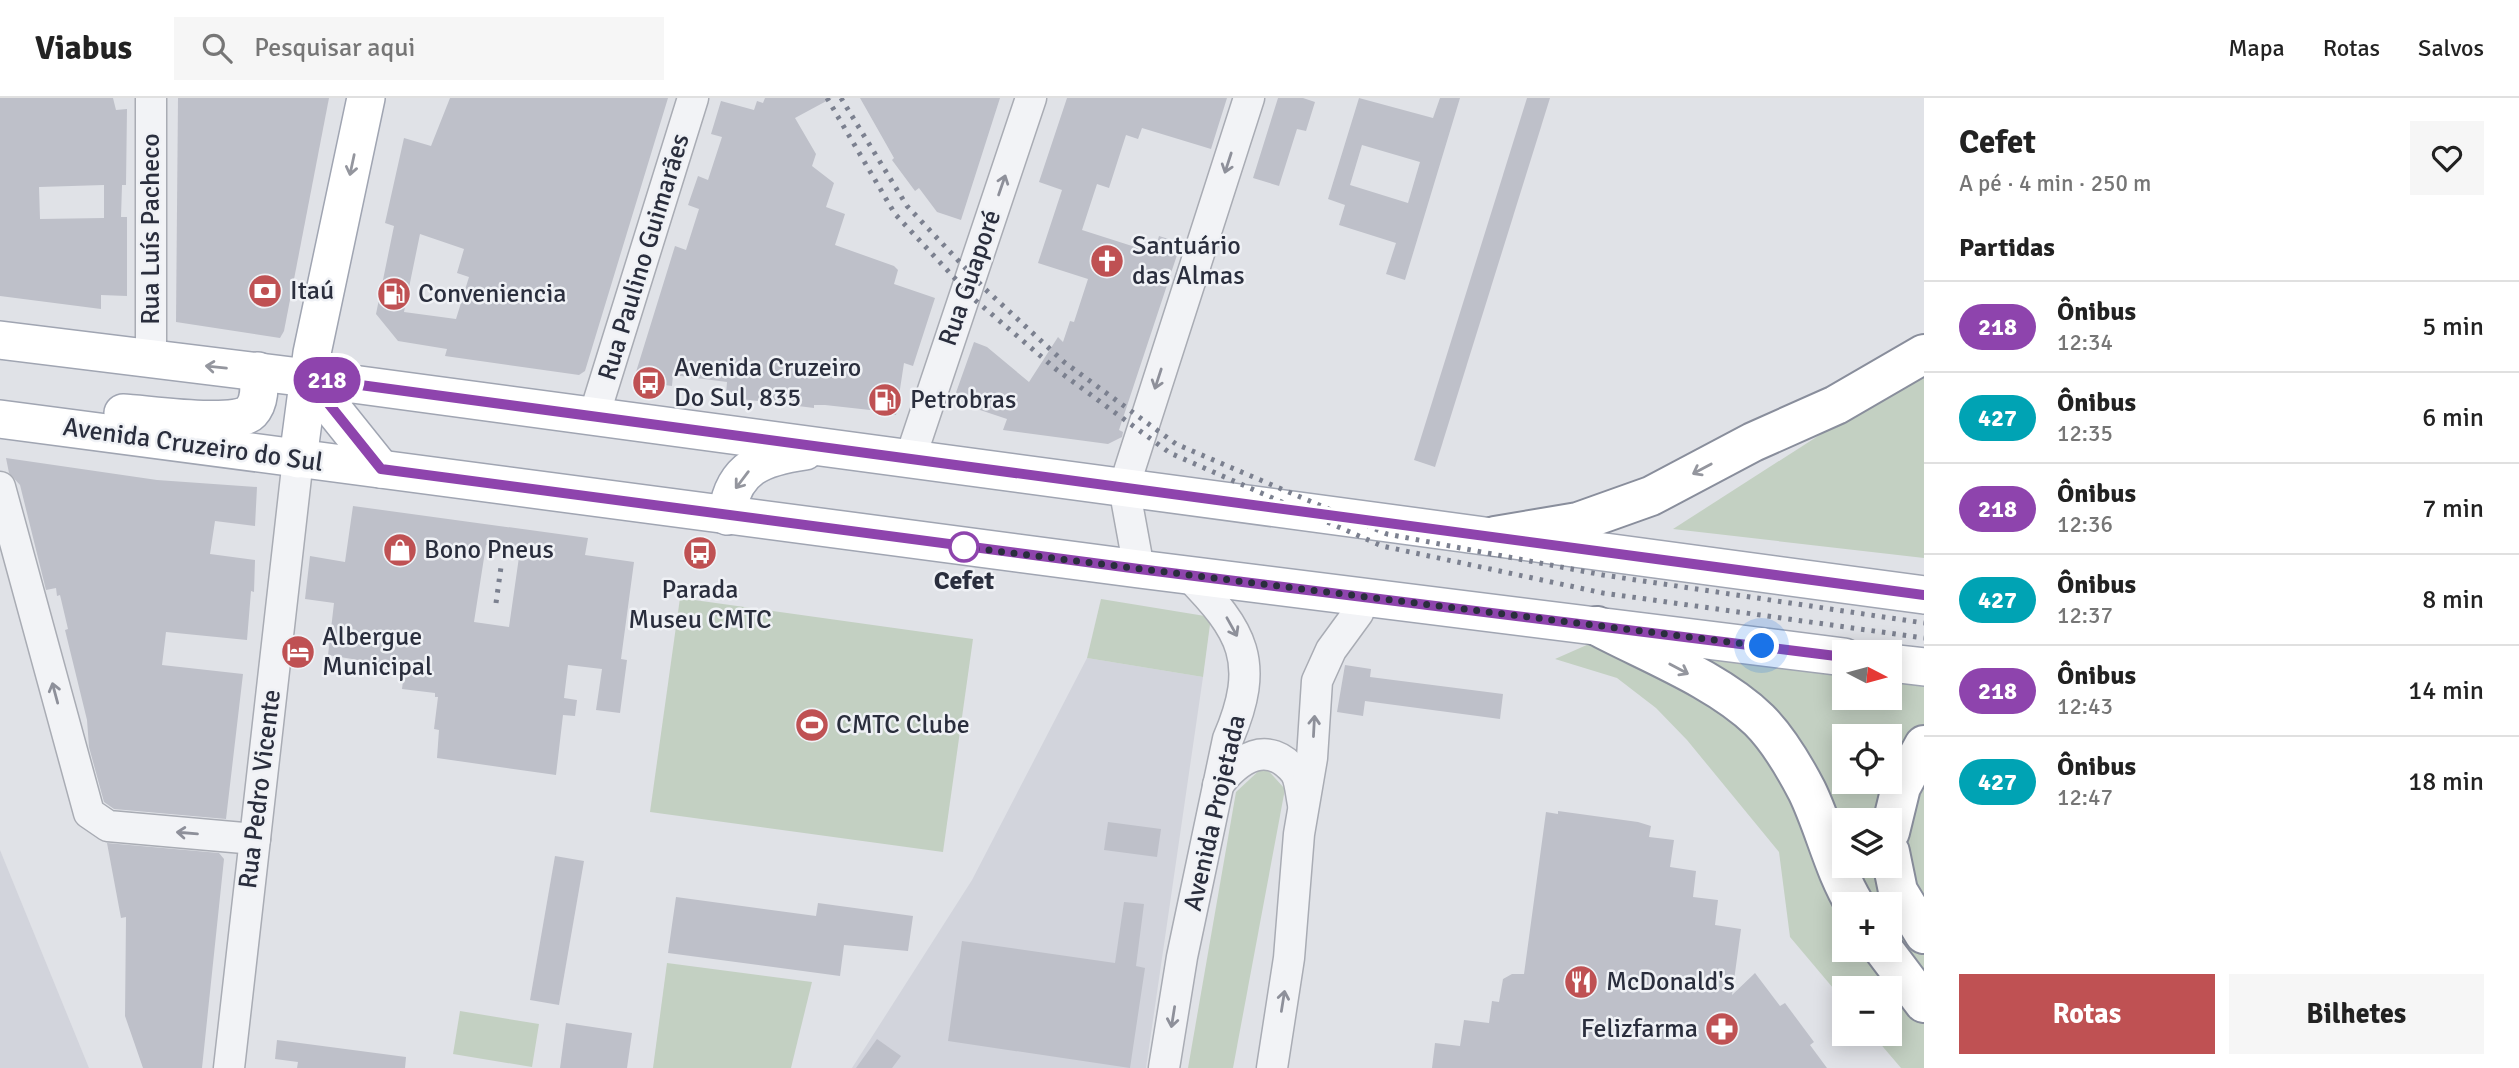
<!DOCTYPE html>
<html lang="pt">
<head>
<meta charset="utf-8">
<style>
	:root { --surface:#fff; --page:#f6f6f6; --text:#222; --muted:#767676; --line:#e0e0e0; --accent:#bf5153 }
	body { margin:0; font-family:Signika,sans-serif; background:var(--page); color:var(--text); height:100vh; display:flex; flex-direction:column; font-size:26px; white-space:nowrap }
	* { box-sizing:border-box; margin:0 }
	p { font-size:23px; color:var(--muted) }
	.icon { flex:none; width:38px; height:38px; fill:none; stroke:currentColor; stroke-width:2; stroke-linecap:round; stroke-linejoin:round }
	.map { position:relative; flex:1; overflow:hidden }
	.panel { display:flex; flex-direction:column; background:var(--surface); width:595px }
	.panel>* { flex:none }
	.badge { padding:0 14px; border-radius:23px; font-size:24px; line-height:46px }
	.needle { width:46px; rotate:96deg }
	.buttons { position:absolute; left:1832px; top:542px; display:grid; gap:14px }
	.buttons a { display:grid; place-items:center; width:70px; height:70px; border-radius:0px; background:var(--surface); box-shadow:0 4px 18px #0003; font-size:35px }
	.you { position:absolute; width:35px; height:35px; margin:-18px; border:5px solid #fff; border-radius:50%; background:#1a73e8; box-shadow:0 0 0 10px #1a73e833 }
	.map>.badge { position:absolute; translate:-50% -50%; box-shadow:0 0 0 4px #fff }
	h2 { padding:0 35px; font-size:26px; line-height:63px }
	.round { display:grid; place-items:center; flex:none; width:74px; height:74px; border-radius:0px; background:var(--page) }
	.overview { display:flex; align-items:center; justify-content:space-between; height:119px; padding:0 35px }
	h1 { font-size:33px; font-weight:700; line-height:52px }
	.cta { display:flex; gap:14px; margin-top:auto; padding:14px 35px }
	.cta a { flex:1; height:80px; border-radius:0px; background:var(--accent); color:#fff; font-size:28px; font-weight:700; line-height:80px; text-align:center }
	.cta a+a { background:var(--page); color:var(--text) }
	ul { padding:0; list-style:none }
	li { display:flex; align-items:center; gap:21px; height:91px; padding:0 35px; border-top:2px solid var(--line) }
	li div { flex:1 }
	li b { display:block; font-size:26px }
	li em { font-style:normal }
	li .badge { min-width:77px; font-weight:700; text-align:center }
	header { display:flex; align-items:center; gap:42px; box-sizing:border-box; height:98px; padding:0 35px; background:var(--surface); border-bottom:2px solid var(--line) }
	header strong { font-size:33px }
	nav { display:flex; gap:38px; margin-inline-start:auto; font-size:24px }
	.search { width:490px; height:63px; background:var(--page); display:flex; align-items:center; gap:18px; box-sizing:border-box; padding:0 24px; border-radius:0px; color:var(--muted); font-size:26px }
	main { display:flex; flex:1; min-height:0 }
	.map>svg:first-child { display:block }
</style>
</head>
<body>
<header>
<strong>Viabus</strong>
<div class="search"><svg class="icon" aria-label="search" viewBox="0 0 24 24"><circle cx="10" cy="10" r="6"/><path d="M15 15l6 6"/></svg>Pesquisar aqui</div>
<nav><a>Mapa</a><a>Rotas</a><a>Salvos</a></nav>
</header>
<main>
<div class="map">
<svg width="1924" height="970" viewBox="0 0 1924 970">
	<rect width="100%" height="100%" fill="#e0e2e7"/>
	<g fill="#d2d4dc">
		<polygon points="1087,560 1203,579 1146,970 852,970 972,782"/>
		<polygon points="0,752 89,970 0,970"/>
	</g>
	<g fill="#c3d0c2" fill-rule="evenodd">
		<polygon points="1924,270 1924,460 1673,431"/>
		<polygon points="680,500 973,541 943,754 650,714"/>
		<polygon points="1101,501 1211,519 1203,579 1087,560"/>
		<path d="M 1598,542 L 1844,575 L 1844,600 L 1890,600 L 1890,582 L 1924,586 L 1924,970 L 1901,970 L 1872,936 L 1890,936 L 1890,891 L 1844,891 L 1844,903 L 1790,839 L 1779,754 L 1687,642 L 1656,610 L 1617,580 L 1555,561 ZM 1844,639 L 1890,639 L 1890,684 L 1844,684 ZM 1844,723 L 1890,723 L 1890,768 L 1844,768 ZM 1844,807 L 1890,807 L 1890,852 L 1844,852 Z"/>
		<polygon points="1264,668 1285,691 1233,970 1188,970 1236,694"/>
		<polygon points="667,865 812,884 791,970 653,970"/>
		<polygon points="460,913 539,926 532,969 453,956"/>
	</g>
	<g fill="#bec0c9" fill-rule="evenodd">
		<path d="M 0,0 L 113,0 L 116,12 L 127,11 L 126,87 L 122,87 L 121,119 L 127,119 L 127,198 L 101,197 L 101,211 L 0,198 ZM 104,87 L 104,120 L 40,121 L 39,89 Z"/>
		<polygon points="178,0 329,0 284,233 280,240 176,224"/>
		<path d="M 450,0 L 668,0 L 585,273 L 579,277 L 445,258 L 447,251 L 398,243 L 376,216 L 394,128 L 385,125 L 404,40 L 431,48 ZM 420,136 L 464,151 L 457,175 L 469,179 L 456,221 L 404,214 Z"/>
		<polygon points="765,0 832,0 795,20 816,56 812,68 834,85 826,109 845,116 835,147 894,168 898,172 894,186 935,200 913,268 904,265 896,317 870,312 825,307 814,307 814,310 733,300 734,297 726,296 727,284 673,277 672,288 642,284 636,274 675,148 686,152 699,111 688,107 698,78 708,82 722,39 711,36 721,3 754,12 757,3 763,5"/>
		<polygon points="860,0 1000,0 961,122 937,114 919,90 915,93 892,62 894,60"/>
		<polygon points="1067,0 1227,0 1211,51 1142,30 1138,41 1126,37 1109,90 1097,86 1082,132 1154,155 1159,138 1181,145 1119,332 1123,334 1122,339 1108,346 1003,332 1007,321 953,303 974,244 987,249 1029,284 1058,239 1063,244 1070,223 1074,224 1088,181 1038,165 1062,92 1039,84"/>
		<polygon points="1278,0 1303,0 1315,4 1306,33 1297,31 1279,88 1253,80"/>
		<path d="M 1359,0 L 1433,20 L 1440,0 L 1460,0 L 1405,182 L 1386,176 L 1396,145 L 1339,127 L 1345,107 L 1328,101 ZM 1362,47 L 1420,64 L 1408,105 L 1350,87 Z"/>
		<polygon points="1527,0 1550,0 1435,369 1414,362"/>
		<polygon points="6,360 157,382 257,389 255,428 215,423 210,456 255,462 254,494 251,493 247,542 166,534 162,567 243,576 226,721 114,711 104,704 89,649 87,622 65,532 68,531 60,497 57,498 56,490 46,492 20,387 9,375"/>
		<path d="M 353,408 L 588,440 L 585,457 L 634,464 L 621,561 L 627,562 L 620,615 L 596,612 L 602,571 L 568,567 L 564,600 L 577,602 L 575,618 L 563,617 L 556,677 L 437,660 L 439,632 L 434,631 L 438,599 L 435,599 L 435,595 L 402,591 L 404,576 L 357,569 L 358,562 L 328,557 L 334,505 L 305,501 L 310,458 L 345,464 ZM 486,447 L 520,452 L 509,529 L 474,524 Z"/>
		<polygon points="1345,567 1371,571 1370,579 1503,596 1500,621 1365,603 1363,618 1337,614"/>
		<polygon points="1558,713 1638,724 1651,728 1649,739 1674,742 1670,769 1696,773 1693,799 1718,802 1715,827 1741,831 1732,897 1755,875 1780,908 1785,905 1814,944 1810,947 1827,970 1432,970 1435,945 1460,948 1464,922 1489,925 1492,903 1499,904 1503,881 1512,876 1524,876 1546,714 1558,716"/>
		<polygon points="1108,724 1161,731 1157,759 1104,752"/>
		<polygon points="107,745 219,755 224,761 202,970 143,970 125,918 126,819 121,820"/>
		<polygon points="555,758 584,763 559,907 530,902"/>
		<polygon points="676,799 816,818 818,805 913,818 908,853 844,847 840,878 668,855"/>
		<polygon points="1124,804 1144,806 1136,868 1145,870 1130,970 948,943 962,843 1115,865"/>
		<polygon points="566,925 632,935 627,970 560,970"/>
		<polygon points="877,941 901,958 892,970 856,970"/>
		<polygon points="277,942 406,959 405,970 297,970 298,964 275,961"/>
	</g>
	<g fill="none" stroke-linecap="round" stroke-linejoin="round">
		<g stroke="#a9acb4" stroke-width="33">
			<g id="minor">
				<polyline points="151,0 151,261"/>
				<polyline points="594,318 693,0"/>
				<polyline points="910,361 1031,0"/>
				<polyline points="0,389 89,715 108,728 255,741"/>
				<polyline points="1139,471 1124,389 1249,0"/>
				<path d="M 1218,687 C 1238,661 1268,640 1295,674 C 1300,681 1301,697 1303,706"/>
				<polyline points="229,970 298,361"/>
				<path d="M 1164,970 L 1182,859 L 1228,641 C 1261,564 1243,533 1188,477"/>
				<polyline points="1272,970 1289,860 1299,736 1312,660 1317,583 1331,552 1358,515 1365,498"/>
			</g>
		</g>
		<g stroke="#a0a5b2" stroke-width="40">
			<g id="major">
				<polyline points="0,242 308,280 1924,497"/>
				<polyline points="308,280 381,371"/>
				<path d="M 123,315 C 147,316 236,330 251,314 C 261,303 259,287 258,273"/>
				<polyline points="0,321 1139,471 1844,559"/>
				<polyline points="298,361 312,255 366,0"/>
				<path d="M 727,418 C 732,369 763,359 805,353"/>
				<polyline points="1890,565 1924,569"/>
			</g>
		</g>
		<g stroke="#898e9c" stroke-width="42">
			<g id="highway">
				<polyline points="1495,438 1578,424 1651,398 1753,344 1836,307 1924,256"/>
				<path d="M 1597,528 C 1648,555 1718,582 1759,622 C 1779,642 1794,668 1807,693 C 1825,730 1833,771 1855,807"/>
				<polyline points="1890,734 1901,689 1924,647"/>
				<polyline points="1890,754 1898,793 1924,836"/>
				<polyline points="1884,852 1924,905"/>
			</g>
		</g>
		<use href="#minor" stroke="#f2f3f6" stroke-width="30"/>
		<use href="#major" stroke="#fff" stroke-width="37"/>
		<use href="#highway" stroke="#fff" stroke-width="38"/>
		<g stroke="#7b808f" stroke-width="5" stroke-dasharray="3.5 7" stroke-linecap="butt">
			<polyline points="827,0 895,116 975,202 1057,272 1170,355 1382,448 1603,495 1924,540"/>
			<polyline points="841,0 907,108 985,191 1064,264 1176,346 1387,436 1603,477 1924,525"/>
			<polyline points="496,505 501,469"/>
		</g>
	</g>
	<defs><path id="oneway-shaft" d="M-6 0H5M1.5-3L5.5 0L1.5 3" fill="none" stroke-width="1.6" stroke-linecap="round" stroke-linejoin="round" transform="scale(1.75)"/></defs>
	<g stroke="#8e909a">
		<use href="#oneway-shaft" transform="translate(1228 65) rotate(108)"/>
		<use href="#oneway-shaft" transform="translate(1002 87) rotate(-71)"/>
		<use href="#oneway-shaft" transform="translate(1158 281) rotate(108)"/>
		<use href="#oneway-shaft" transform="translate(1232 529) rotate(61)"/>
		<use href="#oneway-shaft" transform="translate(55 595) rotate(-105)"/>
		<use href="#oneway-shaft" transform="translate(1314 628) rotate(-87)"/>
		<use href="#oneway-shaft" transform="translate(187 735) rotate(-175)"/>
		<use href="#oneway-shaft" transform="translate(1283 903) rotate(-81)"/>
		<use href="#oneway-shaft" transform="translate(1173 919) rotate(99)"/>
	</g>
	<g stroke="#94969e">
		<use href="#oneway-shaft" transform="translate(352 67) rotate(102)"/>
		<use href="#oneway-shaft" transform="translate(216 269) rotate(-174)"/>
		<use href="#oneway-shaft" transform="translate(1702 371) rotate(152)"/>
		<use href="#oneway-shaft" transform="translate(742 382) rotate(127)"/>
		<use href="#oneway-shaft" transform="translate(1679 571) rotate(28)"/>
	</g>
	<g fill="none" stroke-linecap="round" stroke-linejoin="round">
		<g stroke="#fff" stroke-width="16">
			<polyline id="line" points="1844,559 1139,471 381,371 308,280 1924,497"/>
		</g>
		<use href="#line" stroke="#8e44ad" stroke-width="10"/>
		<polyline stroke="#2a2e3d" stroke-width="7" stroke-dasharray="0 12.6" points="964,449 1762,548"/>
	</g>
	<defs>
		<g id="church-disc" transform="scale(1.75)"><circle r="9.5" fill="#bf5153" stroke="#eff1f5"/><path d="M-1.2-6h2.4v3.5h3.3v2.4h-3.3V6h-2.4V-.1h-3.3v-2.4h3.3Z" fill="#fff"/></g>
		<g id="bank-disc" transform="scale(1.75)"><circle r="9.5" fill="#bf5153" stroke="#eff1f5"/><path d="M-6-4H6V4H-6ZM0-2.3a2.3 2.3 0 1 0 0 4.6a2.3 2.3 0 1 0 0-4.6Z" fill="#fff"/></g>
		<g id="fuel-disc" transform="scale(1.75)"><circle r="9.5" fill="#bf5153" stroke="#eff1f5"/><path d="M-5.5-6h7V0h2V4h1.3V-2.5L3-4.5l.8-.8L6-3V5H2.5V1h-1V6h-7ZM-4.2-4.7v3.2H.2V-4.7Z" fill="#fff"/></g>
		<g id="bus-disc" transform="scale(1.75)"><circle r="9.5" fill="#bf5153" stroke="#eff1f5"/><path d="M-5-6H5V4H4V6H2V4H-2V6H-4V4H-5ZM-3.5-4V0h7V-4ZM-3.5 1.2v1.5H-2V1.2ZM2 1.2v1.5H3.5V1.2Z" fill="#fff"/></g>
		<g id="shop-disc" transform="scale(1.75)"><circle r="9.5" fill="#bf5153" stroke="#eff1f5"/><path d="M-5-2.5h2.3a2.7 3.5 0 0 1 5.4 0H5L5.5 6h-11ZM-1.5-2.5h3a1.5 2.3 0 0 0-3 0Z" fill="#fff"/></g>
		<g id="hotel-disc" transform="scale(1.75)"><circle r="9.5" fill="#bf5153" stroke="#eff1f5"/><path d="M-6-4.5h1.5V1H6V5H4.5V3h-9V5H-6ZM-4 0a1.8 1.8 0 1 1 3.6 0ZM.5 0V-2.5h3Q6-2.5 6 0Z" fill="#fff"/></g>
		<g id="stadium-disc" transform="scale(1.75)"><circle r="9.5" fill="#bf5153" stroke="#eff1f5"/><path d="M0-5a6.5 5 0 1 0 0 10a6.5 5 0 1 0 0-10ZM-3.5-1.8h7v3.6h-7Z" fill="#fff"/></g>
		<g id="restaurant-disc" transform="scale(1.75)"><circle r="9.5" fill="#bf5153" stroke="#eff1f5"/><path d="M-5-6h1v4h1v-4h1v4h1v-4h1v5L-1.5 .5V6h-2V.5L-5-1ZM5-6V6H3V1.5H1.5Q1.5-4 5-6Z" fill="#fff"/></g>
		<g id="pharmacy-disc" transform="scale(1.75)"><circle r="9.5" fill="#bf5153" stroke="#eff1f5"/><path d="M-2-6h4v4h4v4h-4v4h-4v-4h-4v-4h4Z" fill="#fff"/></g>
	</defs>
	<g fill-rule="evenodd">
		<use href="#church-disc" x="1107" y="163"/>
		<use href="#bank-disc" x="265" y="193"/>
		<use href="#fuel-disc" x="394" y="196"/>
		<use href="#bus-disc" x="649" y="285"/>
		<use href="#fuel-disc" x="885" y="302"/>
		<use href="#shop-disc" x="400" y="452"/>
		<use href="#bus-disc" x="700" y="455"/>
		<use href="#hotel-disc" x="298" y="554"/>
		<use href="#stadium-disc" x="812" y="627"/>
		<use href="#restaurant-disc" x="1581" y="884"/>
		<use href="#pharmacy-disc" x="1722" y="931"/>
	</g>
	<circle fill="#fff" stroke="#8e44ad" stroke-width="3.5" cx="964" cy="449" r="14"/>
	<g text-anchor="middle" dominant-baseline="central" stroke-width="5" stroke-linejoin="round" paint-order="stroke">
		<g font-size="26" fill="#2a2e3d" stroke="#eff1f5">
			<text transform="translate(151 131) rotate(-90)">Rua Luís Pacheco</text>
			<text transform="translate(644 159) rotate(-73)">Rua Paulino Guimarães</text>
			<text transform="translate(970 180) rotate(-71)">Rua Guaporé</text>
			<text transform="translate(193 347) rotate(8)">Avenida Cruzeiro do Sul</text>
			<text transform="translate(260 691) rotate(-83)">Rua Pedro Vicente</text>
			<text transform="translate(1215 715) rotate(-77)">Avenida Projetada</text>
		</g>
		<g font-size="26" fill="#2a2e3d" stroke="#eff1f5" text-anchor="start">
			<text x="1132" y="148">Santuário<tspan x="1132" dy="30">das Almas</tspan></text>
			<text x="290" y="193">Itaú</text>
			<text x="418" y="196">Conveniencia</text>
			<text x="674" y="270">Avenida Cruzeiro<tspan x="674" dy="30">Do Sul, 835</tspan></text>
			<text x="910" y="302">Petrobras</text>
			<text x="424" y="452">Bono Pneus</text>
			<text x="700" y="492" text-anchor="middle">Parada<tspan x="700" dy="30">Museu CMTC</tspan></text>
			<text x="322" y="539">Albergue<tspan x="322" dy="30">Municipal</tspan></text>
			<text x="836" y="627">CMTC Clube</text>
			<text x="1606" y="884">McDonald's</text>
			<text x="1698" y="931" text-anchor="end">Felizfarma</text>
		</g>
		<g font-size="26" font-weight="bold" fill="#2a2e3d" stroke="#eff1f5">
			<text x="964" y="483">Cefet</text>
		</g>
	</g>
</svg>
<div class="buttons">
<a><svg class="needle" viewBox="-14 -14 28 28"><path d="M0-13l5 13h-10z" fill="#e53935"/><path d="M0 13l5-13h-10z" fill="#767676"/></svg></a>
<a><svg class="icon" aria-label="locate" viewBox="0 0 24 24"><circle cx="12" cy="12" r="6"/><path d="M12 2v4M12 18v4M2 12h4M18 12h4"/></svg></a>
<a><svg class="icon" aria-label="layers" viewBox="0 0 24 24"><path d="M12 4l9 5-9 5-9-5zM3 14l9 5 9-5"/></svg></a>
<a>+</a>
<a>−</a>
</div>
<div class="you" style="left:1762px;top:548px"></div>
<b class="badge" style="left:327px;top:282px;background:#8e44ad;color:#fff">218</b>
</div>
<section class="panel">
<div class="overview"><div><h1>Cefet</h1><p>A pé · 4 min · 250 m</p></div><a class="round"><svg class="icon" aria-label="heart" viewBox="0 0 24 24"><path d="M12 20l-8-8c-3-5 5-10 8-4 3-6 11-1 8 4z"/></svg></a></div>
<h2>Partidas</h2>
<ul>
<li><span class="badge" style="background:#8e44ad;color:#fff">218</span><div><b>Ônibus</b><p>12:34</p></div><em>5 min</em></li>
<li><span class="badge" style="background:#00a3b4;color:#fff">427</span><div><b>Ônibus</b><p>12:35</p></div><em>6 min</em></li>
<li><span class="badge" style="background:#8e44ad;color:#fff">218</span><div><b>Ônibus</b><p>12:36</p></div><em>7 min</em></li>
<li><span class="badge" style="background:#00a3b4;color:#fff">427</span><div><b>Ônibus</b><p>12:37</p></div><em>8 min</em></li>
<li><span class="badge" style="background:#8e44ad;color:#fff">218</span><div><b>Ônibus</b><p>12:43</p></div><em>14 min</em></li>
<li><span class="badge" style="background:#00a3b4;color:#fff">427</span><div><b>Ônibus</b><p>12:47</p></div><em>18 min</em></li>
</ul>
<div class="cta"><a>Rotas</a><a>Bilhetes</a></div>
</section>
</main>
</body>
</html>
